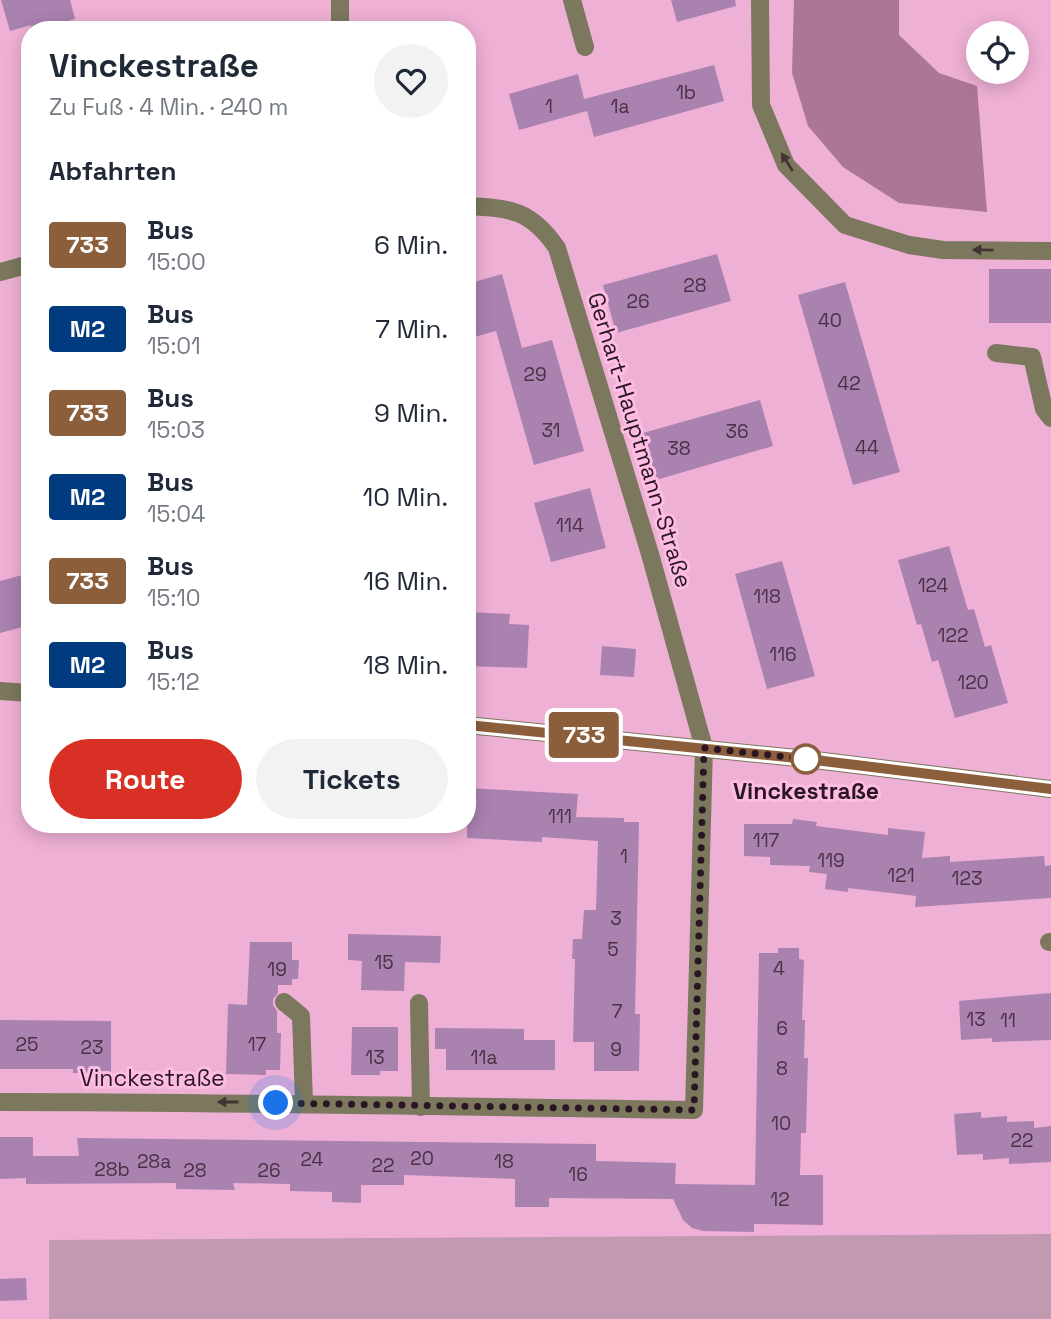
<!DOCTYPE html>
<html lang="de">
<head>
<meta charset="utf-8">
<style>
	:root { --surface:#fff; --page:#f2f2f3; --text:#1f2937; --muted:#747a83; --accent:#d93025 }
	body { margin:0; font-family:"Space Grotesk",sans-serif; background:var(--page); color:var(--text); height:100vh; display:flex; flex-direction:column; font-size:26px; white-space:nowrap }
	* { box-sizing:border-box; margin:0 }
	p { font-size:23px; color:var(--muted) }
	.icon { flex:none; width:38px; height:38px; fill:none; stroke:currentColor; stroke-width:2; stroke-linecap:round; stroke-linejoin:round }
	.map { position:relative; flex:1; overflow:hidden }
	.side { position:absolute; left:21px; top:21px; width:455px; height:812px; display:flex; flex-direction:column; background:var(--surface); border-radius:28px; box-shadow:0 4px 18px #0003 }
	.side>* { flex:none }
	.badge { padding:0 14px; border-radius:5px; font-size:24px; line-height:46px }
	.fabs { position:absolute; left:966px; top:21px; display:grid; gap:14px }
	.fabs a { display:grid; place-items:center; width:63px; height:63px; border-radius:50%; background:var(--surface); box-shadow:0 4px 18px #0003; font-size:35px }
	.you { position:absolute; width:35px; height:35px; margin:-18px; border:5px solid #fff; border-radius:50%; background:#1a73e8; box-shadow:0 0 0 10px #1a73e833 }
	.map>.badge { position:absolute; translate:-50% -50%; box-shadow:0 0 0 4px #fff }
	h2 { padding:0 28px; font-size:26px; line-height:63px }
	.round { display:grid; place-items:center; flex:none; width:74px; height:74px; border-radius:37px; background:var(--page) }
	.headline { display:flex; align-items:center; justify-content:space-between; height:119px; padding:0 28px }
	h1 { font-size:33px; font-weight:700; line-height:52px }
	.button { display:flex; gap:14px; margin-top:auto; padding:14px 28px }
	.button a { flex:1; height:80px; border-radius:42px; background:var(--accent); color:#fff; font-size:28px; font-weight:700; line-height:80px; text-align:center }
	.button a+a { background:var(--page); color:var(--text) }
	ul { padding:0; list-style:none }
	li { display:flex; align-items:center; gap:21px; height:84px; padding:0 28px }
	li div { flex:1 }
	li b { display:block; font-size:26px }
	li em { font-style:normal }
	li .badge { min-width:77px; font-weight:700; text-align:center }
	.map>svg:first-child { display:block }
</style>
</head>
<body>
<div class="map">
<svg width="1051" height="1319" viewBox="0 0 1051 1319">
	<rect width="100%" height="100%" fill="#efb0d6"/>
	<polygon fill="#c199b1" points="1051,1234 1051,1319 49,1319 49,1240"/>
	<polygon fill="#ac7697" points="794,0 899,0 899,35 939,73 977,86 987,212 899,203 843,167 808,126 792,73"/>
	<g fill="#aa82b0">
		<polygon points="1,0 70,0 75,19 35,30 32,30 31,25 10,31"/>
		<polygon points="671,0 735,0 736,6 677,22"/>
		<polygon points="714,65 724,101 594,137 587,111 519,130 509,94 578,74 584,99"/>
		<polygon points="717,254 731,301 616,333 603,285"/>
		<rect x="989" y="269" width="62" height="54"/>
		<polygon points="502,274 522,348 552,340 584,451 534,465 496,331 467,339 467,284"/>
		<polygon points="845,282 900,472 853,485 798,295"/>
		<polygon points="760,400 773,446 656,480 643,433"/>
		<polygon points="590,488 606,548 551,562 534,503"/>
		<polygon points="949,546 968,610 974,609 985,647 991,645 1008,703 955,718 938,660 932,662 921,624 917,625 898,560"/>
		<polygon points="782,561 815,676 767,689 735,574"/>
		<polygon points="30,573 30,625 0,633 0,581"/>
		<polygon points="467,612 510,614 509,624 529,625 527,668 467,666"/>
		<polygon points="602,646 636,649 634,677 600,675"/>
		<polygon points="467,788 578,794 576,817 624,818 624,822 639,822 635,1014 640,1014 639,1071 594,1071 594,1042 573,1042 575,959 572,959 573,939 582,939 584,910 596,910 598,841 542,837 542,842 467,838"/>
		<polygon points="793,819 817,822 816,826 888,835 888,828 925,832 922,858 950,856 950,862 1044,856 1045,866 1051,865 1051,898 915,907 916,896 848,888 848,892 825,889 827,874 809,872 810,866 770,865 770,857 744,856 744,824 792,824"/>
		<polygon points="348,934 441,936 440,963 405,962 404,991 361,990 362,961 348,960"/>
		<polygon points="250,942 292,942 292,960 299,960 298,979 292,979 292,985 278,985 278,993 273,999 273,1005 277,1011 277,1033 281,1033 280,1070 266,1070 266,1075 226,1074 228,1004 247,1005"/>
		<polygon points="778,948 799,948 799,959 804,960 802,1020 805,1020 804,1058 808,1058 807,1092 806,1133 801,1133 800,1175 823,1175 823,1225 754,1224 754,1232 703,1231 692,1228 683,1220 673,1199 549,1198 549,1207 515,1207 515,1179 404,1175 404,1185 361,1185 361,1203 332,1202 332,1192 290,1191 290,1184 233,1183 235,1190 176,1189 176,1183 26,1184 26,1178 0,1179 0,1137 33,1137 33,1156 79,1156 77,1138 596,1144 596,1161 676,1163 675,1184 755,1185 759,953 778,953"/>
		<polygon points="1051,993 1051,1040 992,1042 992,1038 961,1040 959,1001"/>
		<polygon points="0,1020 111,1021 111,1073 73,1073 73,1069 0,1069"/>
		<polygon points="352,1027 398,1027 398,1071 380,1071 380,1075 351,1075"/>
		<polygon points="435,1028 524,1029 524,1040 555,1040 555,1070 446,1070 446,1049 435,1049"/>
		<polygon points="981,1112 981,1118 1007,1116 1007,1122 1034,1121 1034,1128 1051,1126 1051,1162 1009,1164 1009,1158 983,1160 983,1154 957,1155 954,1114"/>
		<polygon points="26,1278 27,1300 0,1301 0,1279"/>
	</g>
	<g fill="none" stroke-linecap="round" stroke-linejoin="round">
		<g stroke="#7b785d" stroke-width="18">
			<polyline points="572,0 585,47"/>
			<polyline points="760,0 761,105 786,165 845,225 909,245 943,250 1051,251"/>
			<polyline points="340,30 340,0"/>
			<polyline points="0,272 30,264"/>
			<polyline points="996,353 1032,357 1044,409 1051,418"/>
			<polyline points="0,691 30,693"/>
			<polyline points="467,725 807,759 1051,789"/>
			<polyline points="1049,942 1051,942"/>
			<polyline points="284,1002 301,1016 304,1103"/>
			<polyline points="419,1003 421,1107"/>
			<path d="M 0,1102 C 231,1102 462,1107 694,1110 L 704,748 L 650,554 L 557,248 C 531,210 511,208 467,206"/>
		</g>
	</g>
	<defs><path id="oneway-solid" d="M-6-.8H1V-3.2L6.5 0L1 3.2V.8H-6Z" transform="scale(1.75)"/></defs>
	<g fill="#433334">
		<use href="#oneway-solid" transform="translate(787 162) rotate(-122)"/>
		<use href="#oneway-solid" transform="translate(983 250) rotate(-179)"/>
		<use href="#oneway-solid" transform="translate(228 1102) rotate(-180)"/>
	</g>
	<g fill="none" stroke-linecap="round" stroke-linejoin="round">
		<g stroke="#fff" stroke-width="16">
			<polyline id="line" points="467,725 807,759 1051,789"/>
		</g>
		<use href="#line" stroke="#8b5e3c" stroke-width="10"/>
		<polyline stroke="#2b1523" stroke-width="7" stroke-dasharray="0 12.6" points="276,1103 694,1110 704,748 806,759"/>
	</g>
	<circle fill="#fff" stroke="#8b5e3c" stroke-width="3.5" cx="806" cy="759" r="14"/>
	<g text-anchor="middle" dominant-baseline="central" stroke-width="6" stroke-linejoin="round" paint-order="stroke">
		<g font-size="19" fill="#4b3046">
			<text x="686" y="92">1b</text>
			<text x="549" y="106">1</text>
			<text x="620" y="106">1a</text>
			<text x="695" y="285">28</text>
			<text x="638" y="301">26</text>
			<text x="830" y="320">40</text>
			<text x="535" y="374">29</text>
			<text x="849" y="383">42</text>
			<text x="551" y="430">31</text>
			<text x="737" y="431">36</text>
			<text x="867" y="447">44</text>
			<text x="679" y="448">38</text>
			<text x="570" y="525">114</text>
			<text x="933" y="585">124</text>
			<text x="767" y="596">118</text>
			<text x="953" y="635">122</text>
			<text x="783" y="654">116</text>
			<text x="973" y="682">120</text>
			<text x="560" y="816">111</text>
			<text x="766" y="840">117</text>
			<text x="624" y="856">1</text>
			<text x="831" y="860">119</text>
			<text x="901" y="875">121</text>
			<text x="967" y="878">123</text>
			<text x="616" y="918">3</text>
			<text x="613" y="949">5</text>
			<text x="384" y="962">15</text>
			<text x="779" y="968">4</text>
			<text x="277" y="969">19</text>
			<text x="617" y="1011">7</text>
			<text x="976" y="1019">13</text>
			<text x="1008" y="1020">11</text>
			<text x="782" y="1028">6</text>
			<text x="27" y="1044">25</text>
			<text x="257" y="1044">17</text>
			<text x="92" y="1047">23</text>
			<text x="616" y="1049">9</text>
			<text x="375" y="1057">13</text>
			<text x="484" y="1057">11a</text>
			<text x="782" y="1068">8</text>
			<text x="781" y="1123">10</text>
			<text x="1022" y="1140">22</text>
			<text x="422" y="1158">20</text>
			<text x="312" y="1159">24</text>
			<text x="154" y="1161">28a</text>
			<text x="504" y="1161">18</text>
			<text x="383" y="1165">22</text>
			<text x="112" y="1169">28b</text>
			<text x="195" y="1170">28</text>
			<text x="269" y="1170">26</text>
			<text x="578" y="1174">16</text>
			<text x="780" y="1199">12</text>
		</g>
		<g font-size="23" fill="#2b1523" stroke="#fdbde3">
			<text transform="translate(640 440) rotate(73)">Gerhart-Hauptmann-Straße</text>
			<text x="152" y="1078">Vinckestraße</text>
		</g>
		<g font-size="23" font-weight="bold" fill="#2b1523" stroke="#fdbde3">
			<text x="806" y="791">Vinckestraße</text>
		</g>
	</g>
</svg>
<div class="fabs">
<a><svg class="icon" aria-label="locate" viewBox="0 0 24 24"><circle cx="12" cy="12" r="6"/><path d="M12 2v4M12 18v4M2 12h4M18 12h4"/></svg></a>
</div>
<div class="you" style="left:276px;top:1103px"></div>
<b class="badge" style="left:584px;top:735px;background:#8b5e3c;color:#fff">733</b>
<section class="side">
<div class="headline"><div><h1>Vinckestraße</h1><p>Zu Fuß · 4 Min. · 240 m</p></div><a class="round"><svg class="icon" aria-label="heart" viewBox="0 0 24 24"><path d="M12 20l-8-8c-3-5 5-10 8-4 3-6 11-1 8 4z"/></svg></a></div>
<h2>Abfahrten</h2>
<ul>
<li><span class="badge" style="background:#8b5e3c;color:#fff">733</span><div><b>Bus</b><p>15:00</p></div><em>6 Min.</em></li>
<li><span class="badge" style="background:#003b80;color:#fff">M2</span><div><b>Bus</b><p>15:01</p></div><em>7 Min.</em></li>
<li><span class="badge" style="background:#8b5e3c;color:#fff">733</span><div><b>Bus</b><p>15:03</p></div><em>9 Min.</em></li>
<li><span class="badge" style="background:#003b80;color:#fff">M2</span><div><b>Bus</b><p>15:04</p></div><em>10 Min.</em></li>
<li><span class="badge" style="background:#8b5e3c;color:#fff">733</span><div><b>Bus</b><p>15:10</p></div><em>16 Min.</em></li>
<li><span class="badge" style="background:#003b80;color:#fff">M2</span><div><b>Bus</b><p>15:12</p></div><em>18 Min.</em></li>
</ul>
<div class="button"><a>Route</a><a>Tickets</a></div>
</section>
</div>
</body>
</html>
